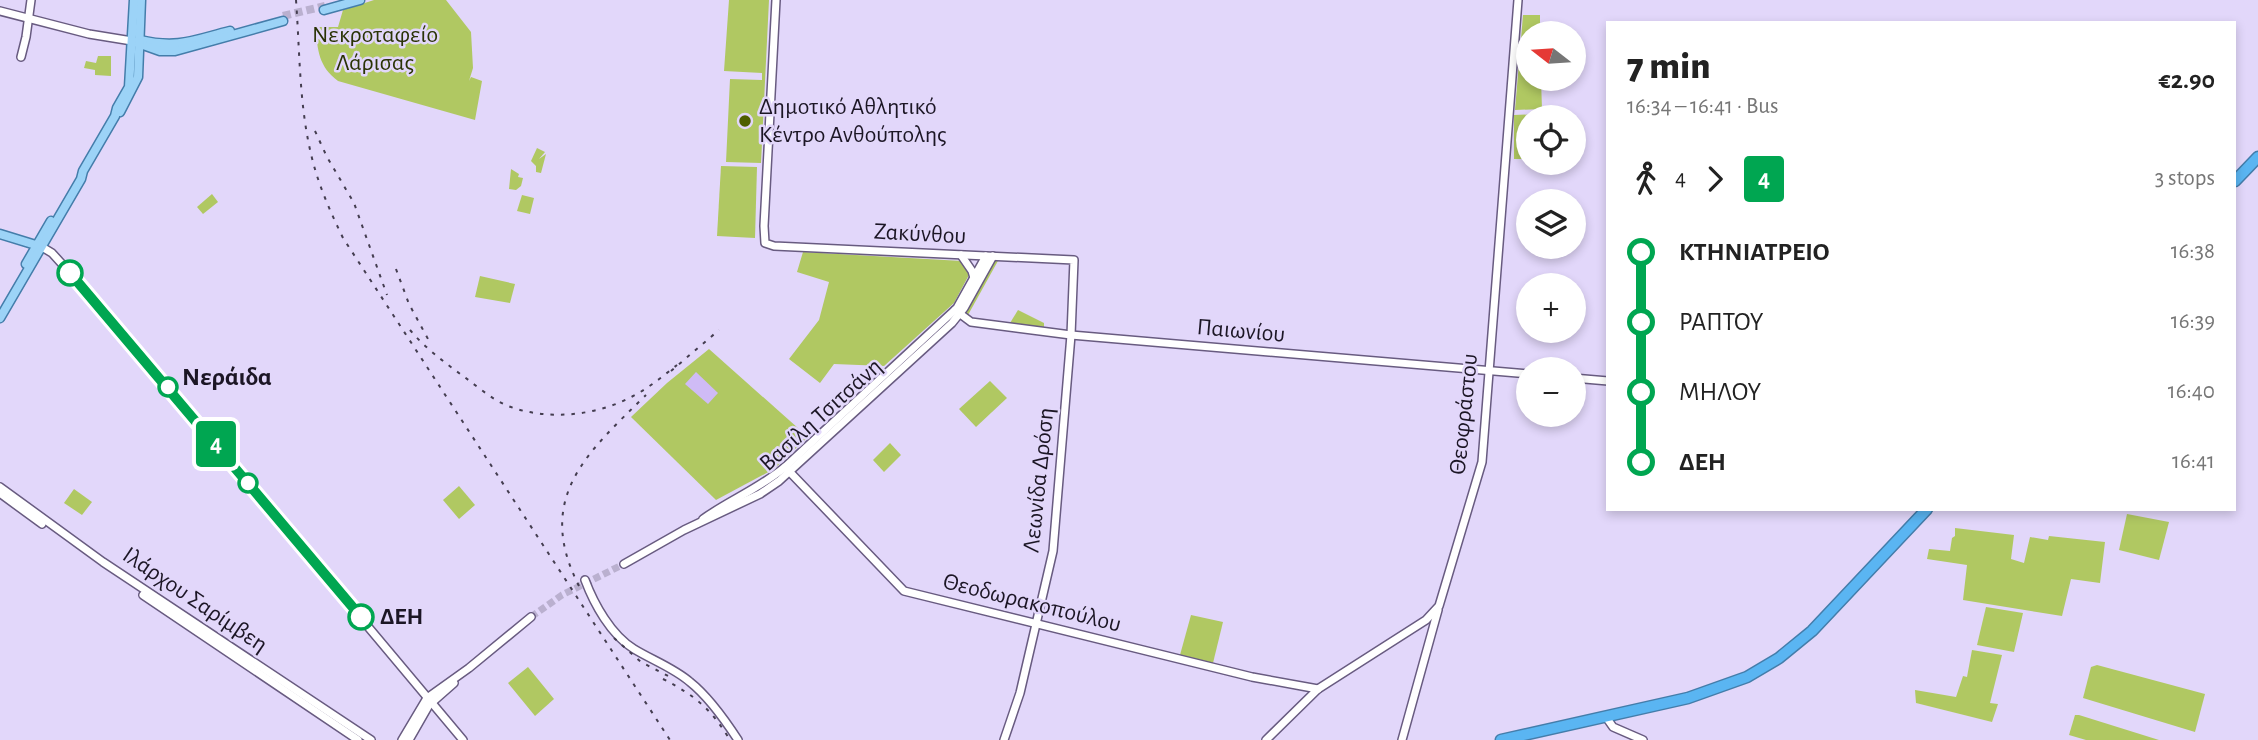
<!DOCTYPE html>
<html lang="en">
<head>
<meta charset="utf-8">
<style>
	:root { --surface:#fff; --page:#f2f2f2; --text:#222; --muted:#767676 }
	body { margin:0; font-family:"Alegreya Sans",sans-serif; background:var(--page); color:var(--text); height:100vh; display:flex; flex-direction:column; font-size:26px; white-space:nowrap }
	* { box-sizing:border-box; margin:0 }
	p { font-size:23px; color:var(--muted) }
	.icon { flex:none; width:38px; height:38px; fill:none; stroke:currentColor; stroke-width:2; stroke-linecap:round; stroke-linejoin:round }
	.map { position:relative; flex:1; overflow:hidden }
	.side { position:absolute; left:1606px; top:21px; width:630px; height:490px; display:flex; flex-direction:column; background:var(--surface); border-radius:0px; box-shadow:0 4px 10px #0003 }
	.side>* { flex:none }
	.badge { padding:0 14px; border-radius:5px; font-size:24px; line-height:46px }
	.needle { width:46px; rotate:287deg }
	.tools { position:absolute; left:1516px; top:21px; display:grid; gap:14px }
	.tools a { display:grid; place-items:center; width:70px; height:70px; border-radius:50%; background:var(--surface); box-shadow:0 4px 10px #0003; font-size:35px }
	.map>.badge { position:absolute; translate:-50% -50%; box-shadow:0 0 0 4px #fff }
	.legs { display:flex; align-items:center; gap:10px; height:77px; padding:0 21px; font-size:23px }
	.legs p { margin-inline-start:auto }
	.head { display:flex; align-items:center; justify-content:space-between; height:119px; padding:0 21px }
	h1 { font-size:38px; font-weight:800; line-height:52px }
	ul { padding:0 21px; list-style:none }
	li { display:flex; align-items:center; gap:24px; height:70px; font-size:26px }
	li i { display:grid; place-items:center; width:10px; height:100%; margin:0 9px; background:currentColor }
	li i::after { content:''; width:18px; height:18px; margin:-9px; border:5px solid; border-radius:50%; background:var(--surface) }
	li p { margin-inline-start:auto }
	li:first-child i { background:linear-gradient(#0000 50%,currentColor 0) }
	li:last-child i { background:linear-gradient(currentColor 50%,#0000 0) }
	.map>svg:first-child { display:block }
</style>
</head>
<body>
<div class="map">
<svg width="2258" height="740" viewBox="0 0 2258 740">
	<rect width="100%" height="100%" fill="#e2d7fa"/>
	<g fill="#b0c862">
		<path d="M 374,0 L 446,0 L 471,32 L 473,68 L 469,81 L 471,77 L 482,81 L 475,120 L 338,81 C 319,67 317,50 316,27 L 338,27 L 343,10 Z"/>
		<polygon points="729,0 769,0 761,163 726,162 730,79 762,80 762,73 724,71"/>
		<polygon points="1523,15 1540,15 1540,33 1528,33 1528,79 1541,79 1542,109 1515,110"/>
		<polygon points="98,56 111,56 111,76 95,75 95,70 84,68 86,61 96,63"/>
		<polygon points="1543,114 1543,117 1528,117 1528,159 1514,159 1514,115"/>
		<polygon points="537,148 545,152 539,159 546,154 541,173 536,172 536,166 531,161"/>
		<polygon points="721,166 757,167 755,238 717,236"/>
		<polygon points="511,169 519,174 518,177 523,178 521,186 516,190 509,189"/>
		<polygon points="212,194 218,202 203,214 197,207"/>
		<polygon points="522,195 534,198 530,214 517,211"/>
		<polygon points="803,252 962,261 970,273 954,303 884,366 834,364 820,383 789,359 819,320 829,282 797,272"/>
		<polygon points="994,259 999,259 968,315 964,313"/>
		<polygon points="480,276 515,284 510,303 475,297"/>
		<polygon points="1018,310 1044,323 1044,327 1010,323"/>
		<polygon points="709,349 808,437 774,469 716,500 631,417 667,383"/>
		<polygon points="990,381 1007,398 976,427 959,409"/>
		<polygon points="890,443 901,455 884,472 873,460"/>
		<polygon points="459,486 475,505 459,519 443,500"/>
		<polygon points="74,489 92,502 82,515 64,503"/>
		<polygon points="2127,514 2169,522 2159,560 2119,550"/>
		<polygon points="1955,528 2014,535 2011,559 2024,563 2030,537 2048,540 2049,536 2105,542 2100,583 2071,579 2062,616 1963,600 1967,565 1927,559 1929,549 1950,551 1952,538 1955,536"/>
		<polygon points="1986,607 2023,613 2014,652 1977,645"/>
		<polygon points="1191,615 1223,622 1213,663 1180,655"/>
		<polygon points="1972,650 2002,655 1990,703 1998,704 1992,722 1916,703 1915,690 1956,697 1963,676 1967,677"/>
		<polygon points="2097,665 2205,694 2195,732 2083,698 2091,667"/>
		<polygon points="528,667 554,699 535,716 508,683"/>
		<polygon points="2075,715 2079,715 2159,740 2086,740 2069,735"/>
	</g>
	<polygon fill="#cfbbf5" points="696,372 718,393 708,404 685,384"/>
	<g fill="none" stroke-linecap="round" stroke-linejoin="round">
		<polyline stroke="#bab0cf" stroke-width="7" stroke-dasharray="7 3.5" stroke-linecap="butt" points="531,617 562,595 624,564"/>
		<polyline stroke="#bab0cf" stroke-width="8" stroke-dasharray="8 4" stroke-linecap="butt" points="283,16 325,6"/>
		<g stroke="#685b80" stroke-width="10">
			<g id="secondary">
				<polyline points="776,0 764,226 765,243 774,246 1074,260 1071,335 1053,551 1020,693 1004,740"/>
				<polyline points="0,11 89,34 132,41"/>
				<polyline points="21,57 26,37 31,0"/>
				<polyline points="42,247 52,253 89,294 463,740"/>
				<polyline points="961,255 972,271 974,278"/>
				<polyline points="955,310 971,322 1071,335 1528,374"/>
				<polyline points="1573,378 1608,381"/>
				<polyline points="785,467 904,591 1252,677 1318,689"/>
				<polyline points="0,487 103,562 371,740"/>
				<polyline points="1,494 42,524"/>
				<path d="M 703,519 C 730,500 760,488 785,467 L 957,308 L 986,256"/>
				<polyline points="624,564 684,530 760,494 779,481 952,323 964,308 993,256"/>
				<path d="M 585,580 C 594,604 611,635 634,649 C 652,660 674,668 690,682 C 709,697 725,720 738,740"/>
				<polyline points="143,595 358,740"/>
				<polyline points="1606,717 1613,727 1643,740"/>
				<polyline points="402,740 427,698 469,668 531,617"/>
				<polyline points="409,740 429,705 454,683"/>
				<polyline points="1266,740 1318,689 1426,620 1439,606 1482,462 1518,0"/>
				<polyline points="1402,740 1438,610"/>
			</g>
		</g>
		<g stroke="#447daa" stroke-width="11">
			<g id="primary">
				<polyline points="324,10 360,0"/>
				<path d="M 140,40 C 178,49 194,40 230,31"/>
				<polyline points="132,41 160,51 175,51 283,21"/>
				<polyline points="120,112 138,77 141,0"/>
				<polyline points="0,234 39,246"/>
				<polyline points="26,264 51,221"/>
				<polyline points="0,318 81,179 83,171 115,116 117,108 129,87 134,0"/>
			</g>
		</g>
		<g stroke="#447daa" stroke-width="13">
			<g id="highway">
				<polyline points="2235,181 2258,157"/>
				<polyline points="1501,740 1688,698 1747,677 1779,658 1812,631 1927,509"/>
			</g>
		</g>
		<use href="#secondary" stroke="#fff" stroke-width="7"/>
		<use href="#primary" stroke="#9cd3f7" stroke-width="8"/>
		<use href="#highway" stroke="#5ab5f2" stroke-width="10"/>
		<g stroke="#443d50" stroke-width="2" stroke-dasharray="3.5 7" stroke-linecap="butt">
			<path d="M 296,0 C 300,54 299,109 313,162 C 320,189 331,213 343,238 L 670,740"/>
			<polyline points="315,131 327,157 354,203 387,295"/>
			<polyline points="396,269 409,304 428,339"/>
			<path d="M 410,330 C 425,348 444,362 463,376 C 477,386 491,399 508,406 C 547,421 597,416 633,396 C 649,388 663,376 677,365"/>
			<polyline points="671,371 719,330"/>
			<path d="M 579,586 C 534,498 587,453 646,395"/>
			<polyline points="614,638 641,662 674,679"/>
			<path d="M 663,679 C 696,696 711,709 730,740"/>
		</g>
	</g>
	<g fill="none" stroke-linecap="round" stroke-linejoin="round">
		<g stroke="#fff" stroke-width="16">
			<polyline id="line-1" points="70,273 361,617"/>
		</g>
		<use href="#line-1" stroke="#00a651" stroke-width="10"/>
	</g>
	<circle fill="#4e5e00" stroke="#e2d7fa" stroke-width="2.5" cx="745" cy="121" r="7"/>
	<g fill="#fff" stroke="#00a651" stroke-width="3.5">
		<circle cx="70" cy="273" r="12"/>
		<circle cx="168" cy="387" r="9"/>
		<circle cx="248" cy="483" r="9"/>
		<circle cx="361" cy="617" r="12"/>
	</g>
	<g text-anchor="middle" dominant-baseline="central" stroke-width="5" stroke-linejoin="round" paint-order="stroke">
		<g font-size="24" fill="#2a3305" stroke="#e2d7fa">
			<text x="375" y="35">Νεκροταφείο<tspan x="375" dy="28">Λάρισας</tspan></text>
		</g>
		<g font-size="24" fill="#1c1625" stroke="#e2d7fa" text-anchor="start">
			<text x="759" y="107">Δημοτικό Αθλητικό<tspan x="759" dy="28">Κέντρο Ανθούπολης</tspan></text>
		</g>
		<g font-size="24" fill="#1c1625" stroke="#e2d7fa">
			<text transform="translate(920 234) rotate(3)">Ζακύνθου</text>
			<text transform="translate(1241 331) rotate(5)">Παιωνίου</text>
			<text transform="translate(1464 414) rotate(-84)">Θεοφράστου</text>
			<text transform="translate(821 415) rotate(-42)">Βασίλη Τσιτσάνη</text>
			<text transform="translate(1039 480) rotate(-84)">Λεωνίδα Δρόση</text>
			<text transform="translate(195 600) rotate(34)">Ιλάρχου Σαρίμβεη</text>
			<text transform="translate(1032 603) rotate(14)">Θεοδωρακοπούλου</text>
		</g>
		<g font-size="24" font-weight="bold" fill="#1c1625" stroke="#e2d7fa" text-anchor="start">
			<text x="380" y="617">ΔΕΗ</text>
		</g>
		<g font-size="26" font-weight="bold" fill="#1c1625" stroke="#e2d7fa">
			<text x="227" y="377">Νεράιδα</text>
		</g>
	</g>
</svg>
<div class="tools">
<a><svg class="needle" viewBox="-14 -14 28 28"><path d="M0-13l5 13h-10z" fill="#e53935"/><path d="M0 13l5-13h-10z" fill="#767676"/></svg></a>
<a><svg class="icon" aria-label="locate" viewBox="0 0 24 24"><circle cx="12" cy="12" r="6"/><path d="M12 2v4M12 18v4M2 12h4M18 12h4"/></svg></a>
<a><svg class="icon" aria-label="layers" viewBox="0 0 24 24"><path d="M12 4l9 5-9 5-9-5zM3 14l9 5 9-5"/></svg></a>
<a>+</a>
<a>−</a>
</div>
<b class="badge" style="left:216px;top:444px;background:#00a651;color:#fff">4</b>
<section class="side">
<div class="head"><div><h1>7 min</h1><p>16:34 – 16:41 · Bus</p></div><b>€2.90</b></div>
<div class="legs"><svg class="icon" aria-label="walk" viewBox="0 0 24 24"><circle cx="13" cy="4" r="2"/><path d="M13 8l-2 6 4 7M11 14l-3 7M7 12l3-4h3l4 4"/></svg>4<svg class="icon" aria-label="forward" viewBox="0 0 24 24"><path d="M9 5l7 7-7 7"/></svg><b class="badge" style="background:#00a651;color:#fff">4</b><p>3 stops</p></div>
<ul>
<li><i style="color:#00a651"></i><b>ΚΤΗΝΙΑΤΡΕΙΟ</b><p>16:38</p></li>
<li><i style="color:#00a651"></i><span>ΡΑΠΤΟΥ</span><p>16:39</p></li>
<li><i style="color:#00a651"></i><span>ΜΗΛΟΥ</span><p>16:40</p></li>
<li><i style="color:#00a651"></i><b>ΔΕΗ</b><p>16:41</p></li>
</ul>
</section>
</div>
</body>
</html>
